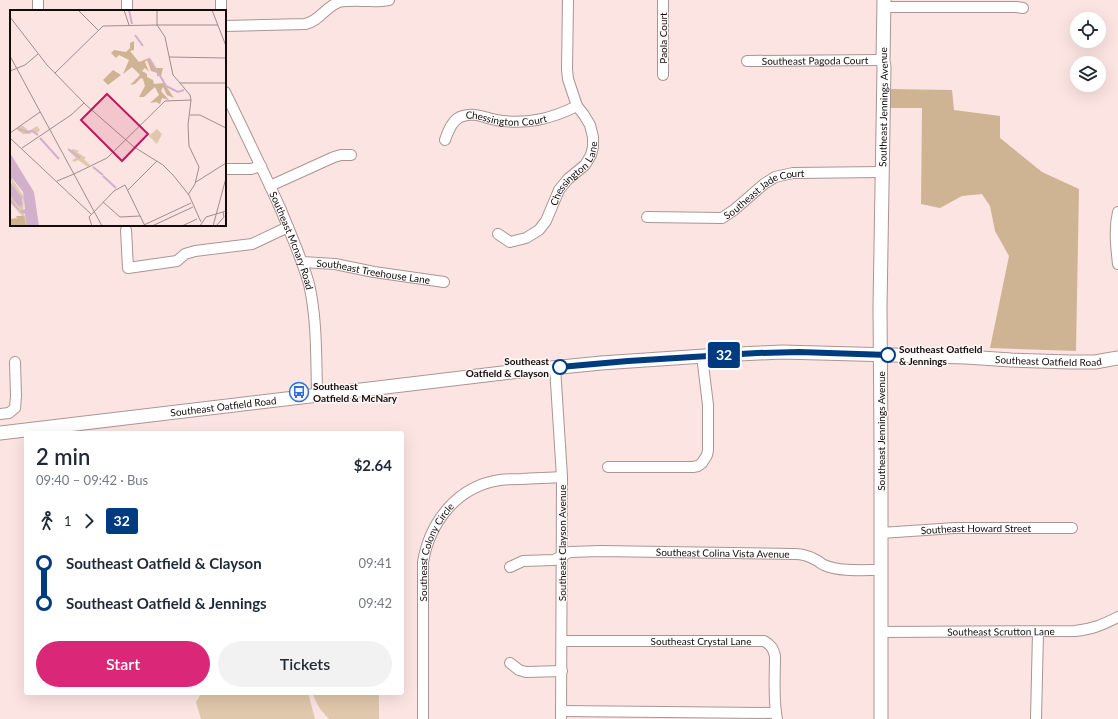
<!DOCTYPE html>
<html lang="en">
<head>
<meta charset="utf-8">
<style>
	:root { --surface:#fff; --page:#f2f2f3; --text:#1f2937; --muted:#747a83; --accent:#db2777 }
	body { margin:0; font-family:Lato,sans-serif; background:var(--page); color:var(--text); height:100vh; display:flex; flex-direction:column; font-size:15px; white-space:nowrap }
	* { box-sizing:border-box; margin:0 }
	p { font-size:13px; color:var(--muted) }
	.icon { flex:none; width:22px; height:22px; fill:none; stroke:currentColor; stroke-width:2; stroke-linecap:round; stroke-linejoin:round }
	.map { position:relative; flex:1; overflow:hidden }
	.sheet { position:absolute; left:24px; top:431px; width:380px; height:264px; display:flex; flex-direction:column; background:var(--surface); border-radius:4px; box-shadow:0 4px 16px #0002 }
	.sheet>* { flex:none }
	.badge { padding:0 8px; border-radius:3px; font-size:14px; line-height:26px }
	.buttons { position:absolute; left:1070px; top:12px; display:grid; gap:8px }
	.buttons a { display:grid; place-items:center; width:36px; height:36px; border-radius:50%; background:var(--surface); box-shadow:0 4px 16px #0002; font-size:20px }
	.map>.badge { position:absolute; translate:-50% -50%; box-shadow:0 0 0 2px #fff }
	.legs { display:flex; align-items:center; gap:6px; height:44px; padding:0 12px; font-size:13px }
	.legs p { margin-inline-start:auto }
	.head { display:flex; align-items:center; justify-content:space-between; height:68px; padding:0 12px }
	h1 { font-size:22px; font-weight:600; line-height:30px }
	.button { display:flex; gap:8px; margin-top:auto; padding:8px 12px }
	.button a { flex:1; height:46px; border-radius:24px; background:var(--accent); color:#fff; font-size:16px; font-weight:600; line-height:46px; text-align:center }
	.button a+a { background:var(--page); color:var(--text) }
	ul { padding:0 12px; list-style:none }
	li { display:flex; align-items:center; gap:14px; height:40px; font-size:15px }
	li i { display:grid; place-items:center; width:6px; height:100%; margin:0 5px; background:currentColor }
	li i::after { content:''; width:10px; height:10px; margin:-5px; border:3px solid; border-radius:50%; background:var(--surface) }
	li p { margin-inline-start:auto }
	li:first-child i { background:linear-gradient(#0000 50%,currentColor 0) }
	li:last-child i { background:linear-gradient(currentColor 50%,#0000 0) }
	.map>svg:first-child { display:block }
</style>
</head>
<body>
<div class="map">
<svg width="1118" height="719" viewBox="0 0 1118 719">
	<rect width="100%" height="100%" fill="#fce4e2"/>
	<g fill="#dfc8ab">
		<polygon points="204,693 308,693 315,719 201,719 196,702 201,694"/>
		<path d="M 313,693 L 379,693 L 379,719 L 329,719 C 321,711 316,704 313,693 Z"/>
	</g>
	<polygon fill="#cfb493" points="891,89 952,90 954,110 1000,116 1000,138 1042,172 1079,189 1076,351 990,348 1009,256 995,231 990,206 982,194 962,196 940,208 921,204 922,108 890,108"/>
	<g fill="none" stroke-linecap="round" stroke-linejoin="round">
		<g stroke="#ab9593" stroke-width="12">
			<g id="minor">
				<polyline points="38,0 38,11"/>
				<polyline points="127,0 127,11"/>
				<polyline points="663,0 663,75"/>
				<polyline points="883,7 1016,7 1023,8"/>
				<polyline points="221,11 221,0"/>
				<path d="M 225,26 L 305,24 C 320,21 325,7 339,2 C 347,0 362,1 370,1 C 377,1 382,2 389,0"/>
				<path id="s1" d="M 747,61 L 883,60"/>
				<path id="s2" d="M 225,92 C 244,131 263,170 281,210 C 291,235 302,259 309,284 C 317,319 316,356 317,391 L 310,397"/>
				<path id="s3" d="M 445,140 C 448,131 453,118 463,116 C 474,112 485,118 496,120 C 526,125 551,119 577,106"/>
				<polyline points="225,169 251,169 261,166"/>
				<polyline points="270,186 334,157 341,155 351,155"/>
				<path d="M 1118,212 C 1114,229 1116,246 1118,264"/>
				<path id="s4" d="M 647,217 L 722,218 L 734,210 L 764,184 L 775,177 L 793,173 L 882,172"/>
				<polyline points="126,230 128,268 177,261 185,254 195,251 252,244 288,227"/>
				<path id="s5" d="M 498,234 L 510,242 L 526,238 L 539,230 L 546,221 L 559,190 L 568,179 L 585,165 L 591,155 L 593,147 L 593,137 L 590,125 L 584,115 L 577,106 L 568,79 L 567,69 L 568,0"/>
				<path id="s6" d="M 302,262 L 335,264 L 374,272 L 444,282"/>
				<polyline points="555,367 562,477 561,719"/>
				<polyline points="0,414 9,413 15,408 16,396 15,362"/>
				<polyline points="608,467 693,467 698,466 702,463 707,455 708,450 708,405 702,356"/>
				<path id="s7" d="M 881,533 L 955,528 L 1072,528"/>
				<path id="s8" d="M 510,567 L 523,561 L 554,560 L 570,552 L 600,551 L 795,554 C 802,554 809,556 816,560 C 819,561 821,564 824,565 C 839,572 864,570 881,570"/>
				<path id="s9" d="M 881,632 L 1075,631 C 1093,629 1102,625 1118,617"/>
				<path id="s10" d="M 562,641 L 764,641 C 771,645 773,648 775,656 C 775,676 773,700 777,719"/>
				<polyline points="510,663 519,670 526,672 562,671"/>
				<polyline points="562,711 776,713"/>
				<path id="s11" d="M 423,719 L 423,562 C 430,521 458,486 500,480 C 507,479 515,479 522,479 C 535,478 549,478 562,477"/>
				<polyline points="1036,719 1038,632"/>
			</g>
		</g>
		<g stroke="#ab9593" stroke-width="15">
			<g id="major">
				<path id="s12" d="M 0,433 L 511,372 L 601,363 L 719,355 L 782,352 L 966,357 L 1011,360 L 1070,362 L 1095,362 L 1118,358"/>
				<path id="s13" d="M 881,719 L 881,444 L 880,307 L 884,67 L 883,60 L 884,0"/>
			</g>
		</g>
		<use href="#minor" stroke="#fff" stroke-width="10"/>
		<use href="#major" stroke="#fff" stroke-width="13"/>
	</g>
	<g fill="none" stroke-linecap="round" stroke-linejoin="round">
		<g stroke="#fff" stroke-width="9">
			<polyline id="line-1" points="560,367 628,361 757,353 799,352 888,355"/>
		</g>
		<use href="#line-1" stroke="#003b80" stroke-width="6"/>
	</g>
	<defs>
		<g id="bus-ring" transform="scale(1)"><circle r="9.5" fill="#fcf7f6" stroke="#2b70dd" stroke-width="1.5"/><path d="M-5-6H5V4H4V6H2V4H-2V6H-4V4H-5ZM-3.5-4V0h7V-4ZM-3.5 1.2v1.5H-2V1.2ZM2 1.2v1.5H3.5V1.2Z" fill="#2b70dd"/></g>
	</defs>
	<g fill-rule="evenodd">
		<use href="#bus-ring" x="299" y="392"/>
	</g>
	<g fill="#fff" stroke="#003b80" stroke-width="2">
		<circle cx="888" cy="355" r="7"/>
		<circle cx="560" cy="367" r="7"/>
	</g>
	<g text-anchor="middle" dominant-baseline="central" stroke-width="3" stroke-linejoin="round" paint-order="stroke">
		<g font-size="10" fill="#130b0a" stroke="#fcf7f6">
			<text transform="translate(663 38) rotate(-90)">Paola Court</text>
			<text stroke="none"><textPath href="#s1" startOffset="68">Southeast Pagoda Court</textPath></text>
			<text stroke="none"><textPath href="#s13" startOffset="612">Southeast Jennings Avenue</textPath></text>
			<text stroke="none"><textPath href="#s3" startOffset="75">Chessington Court</textPath></text>
			<text stroke="none"><textPath href="#s5" startOffset="114">Chessington Lane</textPath></text>
			<text stroke="none"><textPath href="#s4" startOffset="125">Southeast Jade Court</textPath></text>
			<text stroke="none"><textPath href="#s2" startOffset="163">Southeast Mcnary Road</textPath></text>
			<text stroke="none"><textPath href="#s6" startOffset="72">Southeast Treehouse Lane</textPath></text>
			<text stroke="none"><textPath href="#s12" startOffset="1053">Southeast Oatfield Road</textPath></text>
			<text stroke="none"><textPath href="#s12" startOffset="225">Southeast Oatfield Road</textPath></text>
			<text transform="translate(881 431) rotate(-90)">Southeast Jennings Avenue</text>
			<text stroke="none"><textPath href="#s7" startOffset="95">Southeast Howard Street</textPath></text>
			<text transform="translate(562 543) rotate(-90)">Southeast Clayson Avenue</text>
			<text stroke="none"><textPath href="#s8" startOffset="216">Southeast Colina Vista Avenue</textPath></text>
			<text stroke="none"><textPath href="#s11" startOffset="170">Southeast Colony Circle</textPath></text>
			<text stroke="none"><textPath href="#s9" startOffset="120">Southeast Scrutton Lane</textPath></text>
			<text stroke="none"><textPath href="#s10" startOffset="139">Southeast Crystal Lane</textPath></text>
		</g>
		<g font-size="10" font-weight="bold" fill="#130b0a" stroke="#fcf7f6" text-anchor="start">
			<text x="899" y="349">Southeast Oatfield<tspan x="899" dy="12">&amp; Jennings</tspan></text>
			<text x="549" y="361" text-anchor="end">Southeast<tspan x="549" dy="12">Oatfield &amp; Clayson</tspan></text>
		</g>
		<g font-size="10" font-weight="bold" fill="#130b0a" stroke="#fcf7f6" text-anchor="start">
			<text x="313" y="386">Southeast<tspan x="313" dy="12">Oatfield &amp; McNary</tspan></text>
		</g>
	</g>
	<g transform="translate(10 10)">
		<rect width="216" height="216" fill="#fce4e2"/>
		<path d="M 12,115 L 19,121 L 27,116 L 30,120 L 27,123 L 29,126 L 21,121 L 21,124 L 13,124 L 6,119 ZM 147,119 L 152,124 L 147,134 L 139,126 ZM 63,139 L 69,141 L 67,142 L 76,148 L 74,149 L 80,155 L 78,157 L 68,150 L 64,152 L 62,150 L 66,148 L 59,141 ZM 2,169 L 14,187 L 13,203 L 17,209 L 17,216 L 0,216 L 0,209 L 12,206 L 0,192 L 0,185 L 9,197 L 13,190 L 2,174 Z" fill="#dfc8ab"/>
		<path d="M 120,30 L 120,33 L 124,31 L 124,40 L 120,41 L 129,52 L 139,48 L 146,58 L 153,58 L 151,66 L 147,66 L 147,63 L 141,61 L 137,50 L 135,52 L 139,62 L 135,58 L 132,61 L 137,64 L 137,67 L 143,70 L 144,74 L 154,73 L 164,88 L 157,85 L 153,77 L 151,81 L 159,90 L 152,88 L 150,94 L 146,92 L 140,93 L 149,85 L 145,77 L 134,87 L 129,87 L 135,76 L 133,69 L 131,68 L 125,74 L 120,75 L 130,65 L 122,57 L 113,64 L 119,50 L 109,45 L 106,48 L 101,43 L 104,40 L 116,42 L 120,38 ZM 103,60 L 111,65 L 98,75 L 93,70 ZM 6,206 L 14,206 L 16,216 L 0,216 L 0,209 L 8,209 Z" fill="#cfb493"/>
		<path d="M 0,143 L 24,182 L 29,216 L 17,216 L 15,204 L 10,202 L 0,192 L 0,188 L 10,201 L 15,199 L 13,182 L 2,168 L 1,173 L 12,188 L 12,195 L 9,197 L 0,185 Z" fill="#d2afcb"/>
		<path fill="none" stroke="#d2afcb" stroke-width="2" d="M 119,0 L 122,14M 125,25 L 133,36M 139,48 L 152,69M 152,69 L 156,76 L 168,82 L 174,80M 8,119 L 17,122 L 22,121 L 28,125M 30,128 L 49,149M 58,139 L 70,148M 83,157 L 93,165M 93,166 L 106,178"/>
		<path fill="none" stroke="#9f8d8c" stroke-width="1" d="M 68,0 L 89,21M 114,0 L 119,15M 202,0 L 216,36M 0,7 L 37,55 L 76,95 L 124,137 L 153,155 L 163,165 L 179,185 L 191,212M 0,46 L 92,216M 159,47 L 216,48M 0,61 L 15,55 L 28,44M 45,63 L 93,16 L 147,15 L 147,0M 170,73 L 163,65 L 155,27 L 147,15 L 208,15M 180,105 L 190,105 L 216,118M 0,123 L 30,102M 0,128 L 81,204M 12,138 L 61,105 L 74,93M 64,164 L 97,148 L 155,91 L 181,90 L 180,85 L 170,73 L 216,73M 47,171 L 64,164M 186,172 L 216,153M 118,180 L 147,151M 178,185 L 185,174 L 189,157 L 179,136 L 178,115 L 181,90M 93,192 L 110,207 L 130,206M 134,215 L 181,193M 82,216 L 79,207 L 104,181 L 115,175 L 135,216M 142,216 L 183,197M 172,216 L 187,209M 190,216 L 196,207 L 216,201M 203,216 L 216,168M 206,216 L 214,207 L 213,202"/>
		<path fill="#c2185b" fill-opacity="0.15" stroke="#c2185b" stroke-width="2" d="M 97,84 L 138,124 L 112,151 L 71,110 Z"/>
		<rect width="216" height="216" fill="none" stroke="#130b0a" stroke-width="2"/>
	</g>
</svg>
<div class="buttons">
<a><svg class="icon" aria-label="locate" viewBox="0 0 24 24"><circle cx="12" cy="12" r="6"/><path d="M12 2v4M12 18v4M2 12h4M18 12h4"/></svg></a>
<a><svg class="icon" aria-label="layers" viewBox="0 0 24 24"><path d="M12 4l9 5-9 5-9-5zM3 14l9 5 9-5"/></svg></a>
</div>
<b class="badge" style="left:724px;top:355px;background:#003b80;color:#fff">32</b>
<section class="sheet">
<div class="head"><div><h1>2 min</h1><p>09:40 – 09:42 · Bus</p></div><b>$2.64</b></div>
<div class="legs"><svg class="icon" aria-label="walk" viewBox="0 0 24 24"><circle cx="13" cy="4" r="2"/><path d="M13 8l-2 6 4 7M11 14l-3 7M7 12l3-4h3l4 4"/></svg>1<svg class="icon" aria-label="forward" viewBox="0 0 24 24"><path d="M9 5l7 7-7 7"/></svg><b class="badge" style="background:#003b80;color:#fff">32</b></div>
<ul>
<li><i style="color:#003b80"></i><b>Southeast Oatfield &amp; Clayson</b><p>09:41</p></li>
<li><i style="color:#003b80"></i><b>Southeast Oatfield &amp; Jennings</b><p>09:42</p></li>
</ul>
<div class="button"><a>Start</a><a>Tickets</a></div>
</section>
</div>
</body>
</html>
